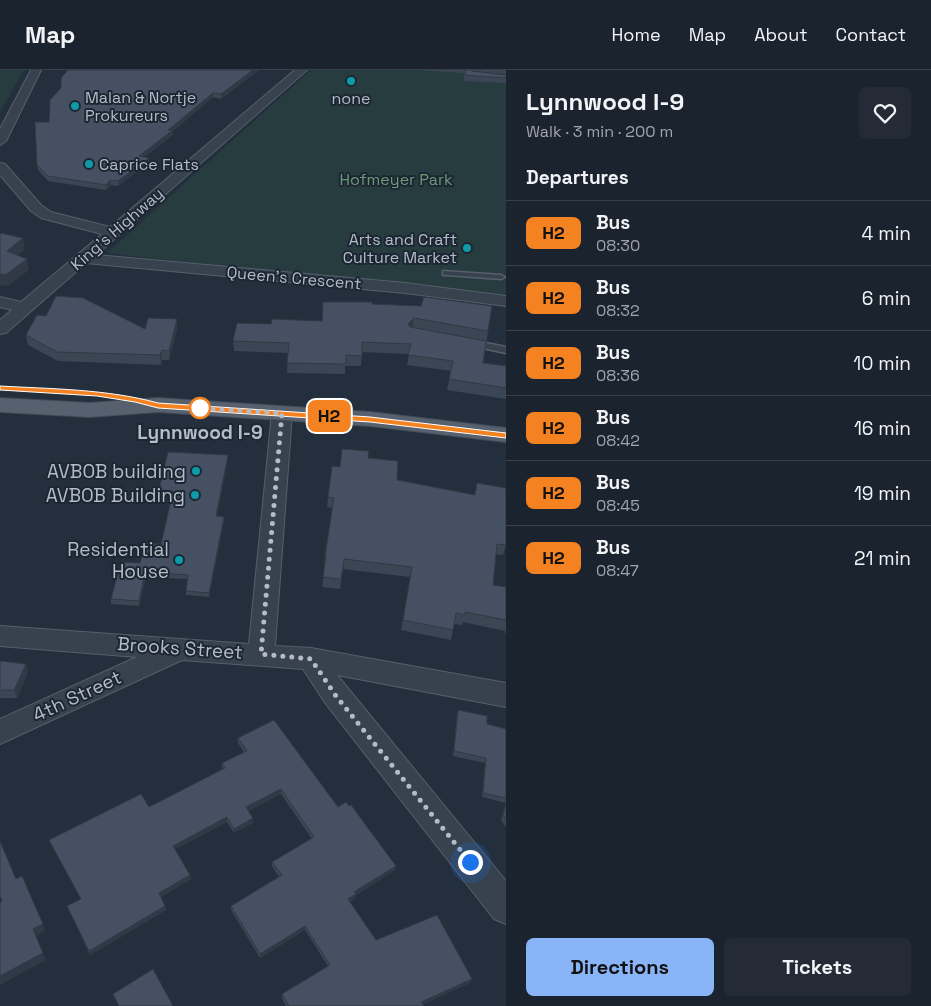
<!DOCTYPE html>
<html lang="en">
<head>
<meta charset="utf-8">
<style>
	:root { --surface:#1b232e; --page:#242b36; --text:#f1f3f6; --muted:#a0a4aa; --line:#39404a; --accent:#8ab4f8 }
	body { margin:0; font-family:"Space Grotesk",sans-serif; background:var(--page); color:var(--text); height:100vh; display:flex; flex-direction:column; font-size:19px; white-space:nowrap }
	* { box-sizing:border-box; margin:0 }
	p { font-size:16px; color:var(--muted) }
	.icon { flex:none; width:28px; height:28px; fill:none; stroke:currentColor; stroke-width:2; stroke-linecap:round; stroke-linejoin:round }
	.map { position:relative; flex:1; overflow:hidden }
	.side { display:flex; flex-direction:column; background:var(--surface); width:425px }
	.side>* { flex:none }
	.badge { padding:0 10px; border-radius:8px; font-size:18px; line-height:32px }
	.you { position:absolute; width:25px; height:25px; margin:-12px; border:4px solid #fff; border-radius:50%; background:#1a73e8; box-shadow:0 0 0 8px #1a73e833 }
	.map>.badge { position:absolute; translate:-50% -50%; box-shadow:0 0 0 2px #fff }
	h2 { padding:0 20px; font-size:19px; line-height:45px }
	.round { display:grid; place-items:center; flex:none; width:52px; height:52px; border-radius:8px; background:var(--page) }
	.head { display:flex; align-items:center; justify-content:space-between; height:85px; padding:0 20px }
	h1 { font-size:24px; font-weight:600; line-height:38px }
	.primary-button { display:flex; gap:10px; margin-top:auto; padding:10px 20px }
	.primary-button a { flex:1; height:58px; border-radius:8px; background:var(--accent); color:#111; font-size:20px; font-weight:600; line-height:58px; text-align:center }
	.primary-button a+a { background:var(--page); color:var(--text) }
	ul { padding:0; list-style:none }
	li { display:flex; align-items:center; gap:15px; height:65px; padding:0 20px; border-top:1px solid var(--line) }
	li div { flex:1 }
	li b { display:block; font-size:19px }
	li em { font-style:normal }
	li .badge { min-width:55px; font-weight:700; text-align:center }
	header { display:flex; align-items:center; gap:30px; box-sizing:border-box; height:70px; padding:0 25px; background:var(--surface); border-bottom:1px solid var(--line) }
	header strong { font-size:24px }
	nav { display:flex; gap:28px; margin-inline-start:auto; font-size:18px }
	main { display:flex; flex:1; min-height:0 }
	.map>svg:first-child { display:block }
</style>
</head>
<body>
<header>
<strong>Map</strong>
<nav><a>Home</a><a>Map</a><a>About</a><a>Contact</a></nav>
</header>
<main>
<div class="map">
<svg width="506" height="936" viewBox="0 0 506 936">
	<rect width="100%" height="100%" fill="#242f3e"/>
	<g fill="#263c3f">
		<polygon points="0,0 24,0 0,42"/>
		<polygon points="311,0 506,0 506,231 107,183"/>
	</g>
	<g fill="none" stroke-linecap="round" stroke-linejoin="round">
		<g stroke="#565f6c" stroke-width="3">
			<g id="service">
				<polygon points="443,201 501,205 505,207 501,209 446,205 443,205"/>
				<polygon points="471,270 506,277 506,283 468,275 468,271"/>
			</g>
		</g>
		<g stroke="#565f6c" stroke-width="2">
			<g id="minor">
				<polygon points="31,0 41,0 6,71 0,75 0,59"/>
				<polygon points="295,0 307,0 96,185 405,213 506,226 506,236 405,223 86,193 6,263 0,264 0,250 12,240 0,237 0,227 21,232 102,164 41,148 31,141 0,105 0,93 5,94 41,135 51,142 110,157"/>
				<polygon points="282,337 289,339 292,343 275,576 311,578 506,613 506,637 337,605 506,811 506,854 494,849 326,634 303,599 182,590 0,674 0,649 137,587 0,576 0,556 249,574 272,343 275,339"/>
			</g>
		</g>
		<g stroke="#414a57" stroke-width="2">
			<polygon id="primary" points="0,328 90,333 158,328 370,342 506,358 506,372 370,356 158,342 90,347 0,342"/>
		</g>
		<use href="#service" fill="#38414e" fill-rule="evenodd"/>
		<use href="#minor" fill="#38414e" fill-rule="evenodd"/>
		<use href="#primary" fill="#56606e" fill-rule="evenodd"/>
	</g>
	<g fill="#3b4654">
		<polygon points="259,0 221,29 213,27 173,61 173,65 144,87 149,92 118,116 111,115 106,120 48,111 38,100 37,95 49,52"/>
		<polygon points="418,0 506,0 506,4 475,1 506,5 506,13 464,11 464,3"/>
		<polygon points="372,234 488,261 483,293 506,296 506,329 447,320 451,301 407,295 409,284 362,282 361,296 345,296 345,304 287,303 288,283 234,281 233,271 271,254 322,251"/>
		<polygon points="145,259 177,259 169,290 162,290 161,295 58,291 28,275 26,265"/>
		<polygon points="368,388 397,410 475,425 477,413 506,475 503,485 496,484 493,515 506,517 506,564 505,563 505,561 463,552 462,555 454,554 451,570 401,560 410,507 343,499 340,519 322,517 325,496 324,496 325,486 332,438 327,437 328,427 340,397"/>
		<polygon points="228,389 217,446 224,447 224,451 209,527 186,525 186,521 188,509 146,507 139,536 111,534 111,529 140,493 161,474 172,425 159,425 159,420"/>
		<polygon points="0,591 28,602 17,628 0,628"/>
		<polygon points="458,640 487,654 506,659 506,757 501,750 506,733 482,727 485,693 453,686 457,645"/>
		<polygon points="238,668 338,737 395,800 356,825 355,828 350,832 376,870 472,909 470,913 423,934 424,936 286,936 282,928 282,924 328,896 305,860 260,888 231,840 231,836 279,807 272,796 272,792 312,769 281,724 248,741 253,753 234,763 227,752 175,779 190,805 191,809 161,827 166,840 90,885 67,836 81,829 51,774 49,770 149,737 223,700 222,698 222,693 244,682 238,673"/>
	</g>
	<g fill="#303945">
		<polygon points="253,0 259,0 221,29 221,24"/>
		<polygon points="213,23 213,27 173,61 173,65 139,91 139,86 168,60"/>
		<polygon points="149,88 149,92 118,116 118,111"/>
		<polygon points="110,110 111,115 106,120 106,115"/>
		<polygon points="23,168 25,179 9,192 7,181"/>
		<polygon points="27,189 29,200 9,215 0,216 0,205"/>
		<polygon points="414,248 412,258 406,264 408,254"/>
		<polygon points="177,249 177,259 169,290 169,281"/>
		<polygon points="162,280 162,290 161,295 160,285"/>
		<polygon points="228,385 228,389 216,451 216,446"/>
		<polygon points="224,447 224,451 209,527 209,523"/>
		<polygon points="145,502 146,507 139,536 139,531"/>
		<polygon points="26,594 28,602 17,628 14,620"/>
		<polygon points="281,719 281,724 246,742 246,737"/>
		<polygon points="227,747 227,752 173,780 173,776"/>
		<polygon points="253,748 253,753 234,763 234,759"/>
		<polygon points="396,796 395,800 356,825 355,828 347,833 348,829 354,822"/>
		<polygon points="190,805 191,809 159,828 159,823"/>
		<polygon points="165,836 166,840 90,885 89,881"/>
		<polygon points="43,854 45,861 36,866 33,859"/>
		<polygon points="305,856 305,860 260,888 260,884"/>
		<polygon points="43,883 46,890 0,915 0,906"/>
		<polygon points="472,909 470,913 420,936 421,932"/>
	</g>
	<g fill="#455162" stroke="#303945">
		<polygon points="68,0 253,0 221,24 213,23 168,60 173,60 139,86 149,88 118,111 110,110 106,115 48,106 37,95 35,52 49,52 50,30 61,18 61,8"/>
		<polygon points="465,0 473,0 472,1 506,5 506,8 465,5"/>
		<polygon points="0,163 23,168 7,181 27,189 7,204 0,205"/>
		<polygon points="56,226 83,228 145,259 148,248 177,249 169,281 162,280 160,285 57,282 26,265 37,245 46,246"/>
		<polygon points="424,227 492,236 488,261 414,248 408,254 410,257 486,271 483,293 506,296 506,318 449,309 453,291 408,285 411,274 362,272 362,286 346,285 346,294 287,293 289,273 233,271 237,253 271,254 272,249 322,251 323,232 372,232 372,234 421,236"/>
		<polygon points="342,379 369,381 368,388 398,391 397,410 475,425 477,413 506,418 506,475 497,474 493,515 506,517 506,550 465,542 465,545 456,543 453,560 403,550 412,497 344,489 341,509 323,507 326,486 325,486 334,428 328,427 332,396 340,397"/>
		<polygon points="168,382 228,385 216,446 224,447 209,523 186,521 188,505 145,502 139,531 111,529 121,492 140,493 146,473 161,474 173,421 159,420"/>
		<polygon points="0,591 26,594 14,620 0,620"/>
		<polygon points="458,640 487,646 487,654 506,659 506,728 483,723 486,688 454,681"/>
		<polygon points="274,650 338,737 346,732 349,736 351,735 396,796 354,822 356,824 348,829 376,870 437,845 472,909 421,932 424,936 289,936 282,924 330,895 305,856 260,884 231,836 282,805 272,792 314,767 281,719 246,737 253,748 234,759 227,747 173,776 190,805 159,823 165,836 89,881 67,836 81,829 49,770 141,724 149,737 225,698 222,693 247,681 238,668"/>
		<polygon points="506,733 506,750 503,745"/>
		<polygon points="0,771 16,809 22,806 43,854 33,859 43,883 0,906 0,832 2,831 0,826"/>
		<polygon points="153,899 173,936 119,936 113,924"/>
	</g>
	<path fill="#f58220" stroke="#fff" d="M 0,316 C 53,319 107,319 158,333 L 370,347 L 506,363 L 506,368 L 370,352 L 158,338 L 135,332 L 97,326 L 0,320 Z"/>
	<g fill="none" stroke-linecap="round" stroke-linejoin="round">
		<polyline stroke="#b4bcc9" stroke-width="5" stroke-dasharray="0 9" points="200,338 193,338 282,343 261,584 311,589 336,626 470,792"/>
	</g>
	<g fill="#0f9aa8" stroke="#1d2633" stroke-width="2">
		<circle cx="351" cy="11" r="5"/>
		<circle cx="75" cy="36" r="5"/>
		<circle cx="89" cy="94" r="5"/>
		<circle cx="467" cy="178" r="5"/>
		<circle cx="196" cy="401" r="5"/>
		<circle cx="195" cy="425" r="5"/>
		<circle cx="179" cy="490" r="5"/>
	</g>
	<circle fill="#fff" stroke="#f58220" stroke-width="2.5" cx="200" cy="338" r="10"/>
	<g text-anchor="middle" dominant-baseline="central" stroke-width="4" stroke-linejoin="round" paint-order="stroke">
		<g font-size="16" fill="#b4bcc9" stroke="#1d2633" text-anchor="start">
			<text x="85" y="27">Malan &amp; Nortje<tspan x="85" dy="18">Prokureurs</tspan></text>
			<text x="351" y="28" text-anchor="middle">none</text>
			<text x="99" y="94">Caprice Flats</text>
			<text x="457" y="169" text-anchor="end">Arts and Craft<tspan x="457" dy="18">Culture Market</tspan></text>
		</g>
		<g font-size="16" fill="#6b9a76" stroke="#1d2633">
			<text x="396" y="109">Hofmeyer Park</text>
		</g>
		<g font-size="16" fill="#b4bcc9" stroke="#1d2633">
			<text transform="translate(117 159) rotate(-41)">King's Highway</text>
			<text transform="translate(294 208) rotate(5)">Queen's Crescent</text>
		</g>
		<g font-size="19" font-weight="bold" fill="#b4bcc9" stroke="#1d2633">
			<text x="200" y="362">Lynnwood I-9</text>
		</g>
		<g font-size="19" fill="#b4bcc9" stroke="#1d2633" text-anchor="end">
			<text x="186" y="401">AVBOB building</text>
			<text x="185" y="425">AVBOB Building</text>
			<text x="169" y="479">Residential<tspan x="169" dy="22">House</tspan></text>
		</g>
		<g font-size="19" fill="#b4bcc9" stroke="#1d2633">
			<text transform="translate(180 578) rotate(4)">Brooks Street</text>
			<text transform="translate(77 626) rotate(-25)">4th Street</text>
		</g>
	</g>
</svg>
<div class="you" style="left:470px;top:792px"></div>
<b class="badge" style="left:329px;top:346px;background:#f58220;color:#111">H2</b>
</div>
<section class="side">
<div class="head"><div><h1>Lynnwood I-9</h1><p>Walk · 3 min · 200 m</p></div><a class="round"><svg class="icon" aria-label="heart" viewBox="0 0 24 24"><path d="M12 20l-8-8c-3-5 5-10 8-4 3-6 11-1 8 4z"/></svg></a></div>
<h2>Departures</h2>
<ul>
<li><span class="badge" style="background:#f58220;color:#111">H2</span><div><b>Bus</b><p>08:30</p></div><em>4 min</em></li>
<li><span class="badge" style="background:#f58220;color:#111">H2</span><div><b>Bus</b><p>08:32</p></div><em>6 min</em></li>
<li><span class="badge" style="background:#f58220;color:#111">H2</span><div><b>Bus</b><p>08:36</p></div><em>10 min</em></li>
<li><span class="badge" style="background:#f58220;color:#111">H2</span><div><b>Bus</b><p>08:42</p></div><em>16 min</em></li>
<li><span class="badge" style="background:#f58220;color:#111">H2</span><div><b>Bus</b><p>08:45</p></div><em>19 min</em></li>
<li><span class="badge" style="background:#f58220;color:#111">H2</span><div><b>Bus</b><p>08:47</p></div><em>21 min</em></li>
</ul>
<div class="primary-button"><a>Directions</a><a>Tickets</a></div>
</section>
</main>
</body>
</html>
